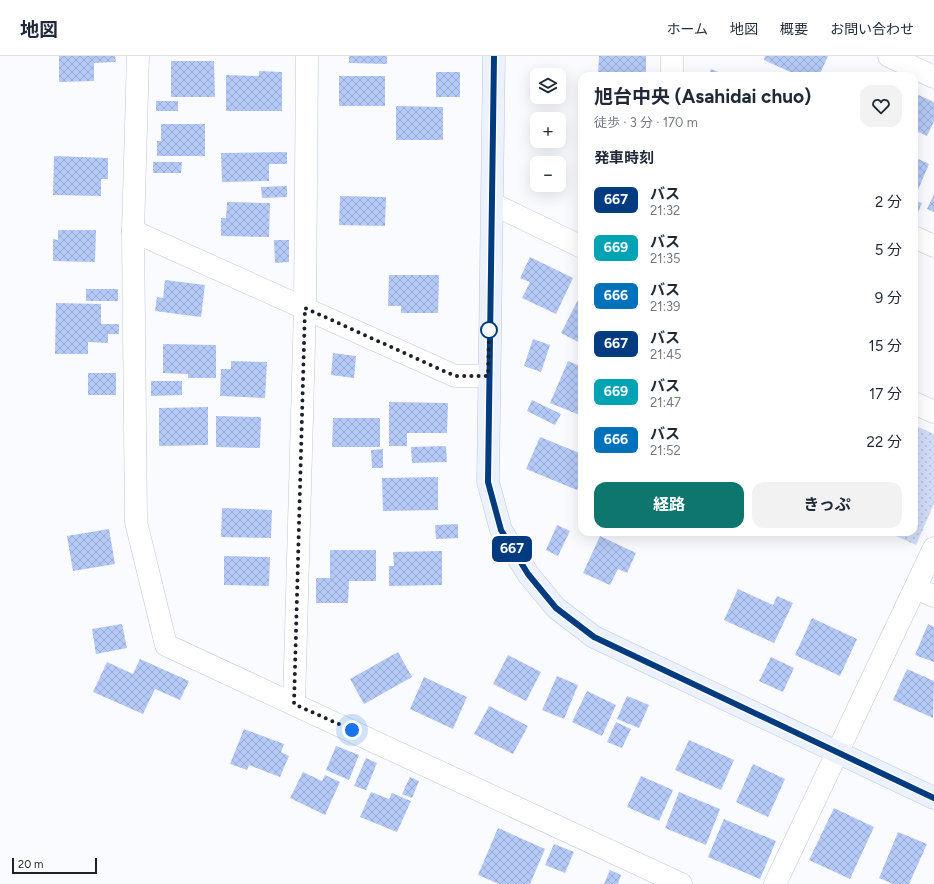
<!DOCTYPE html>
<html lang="ja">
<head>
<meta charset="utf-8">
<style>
	:root { --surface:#fff; --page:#f2f2f3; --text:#1f2937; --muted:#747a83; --line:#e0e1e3; --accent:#0f766e }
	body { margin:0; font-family:Figtree,"Noto Sans JP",sans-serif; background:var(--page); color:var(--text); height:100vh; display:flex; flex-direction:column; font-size:15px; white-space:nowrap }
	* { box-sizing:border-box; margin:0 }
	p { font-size:13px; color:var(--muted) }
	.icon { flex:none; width:22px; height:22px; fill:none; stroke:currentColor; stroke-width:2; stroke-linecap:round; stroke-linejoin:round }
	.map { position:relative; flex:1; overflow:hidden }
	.side { position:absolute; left:578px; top:16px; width:340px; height:464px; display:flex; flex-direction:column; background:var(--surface); border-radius:12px; box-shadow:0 4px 16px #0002 }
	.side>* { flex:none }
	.badge { padding:0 8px; border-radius:6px; font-size:14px; line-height:26px }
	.controls { position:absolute; left:530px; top:12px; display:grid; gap:8px }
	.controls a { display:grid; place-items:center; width:36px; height:36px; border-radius:8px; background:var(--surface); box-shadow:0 4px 16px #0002; font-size:20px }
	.scale { position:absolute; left:12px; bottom:10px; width:85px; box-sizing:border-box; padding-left:4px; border:2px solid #1d2026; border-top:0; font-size:11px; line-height:14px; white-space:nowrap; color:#1d2026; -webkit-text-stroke:3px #fff; paint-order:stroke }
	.you { position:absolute; width:20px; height:20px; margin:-10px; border:3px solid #fff; border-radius:50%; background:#1a73e8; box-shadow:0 0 0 6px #1a73e833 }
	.map>.badge { position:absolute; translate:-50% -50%; box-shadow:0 0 0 2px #fff }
	h2 { padding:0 16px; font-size:15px; line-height:36px }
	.round { display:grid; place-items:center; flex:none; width:42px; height:42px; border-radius:12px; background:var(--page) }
	.head { display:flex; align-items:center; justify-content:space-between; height:68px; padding:0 16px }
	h1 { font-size:19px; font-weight:700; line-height:30px }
	.cta { display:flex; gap:8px; margin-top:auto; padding:8px 16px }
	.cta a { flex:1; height:46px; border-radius:12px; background:var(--accent); color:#fff; font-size:16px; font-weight:700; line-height:46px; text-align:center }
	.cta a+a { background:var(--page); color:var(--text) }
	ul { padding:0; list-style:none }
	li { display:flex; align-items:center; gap:12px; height:48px; padding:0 16px }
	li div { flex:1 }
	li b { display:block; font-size:15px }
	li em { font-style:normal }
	li .badge { min-width:44px; font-weight:700; text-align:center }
	header { display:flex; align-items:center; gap:24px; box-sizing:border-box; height:56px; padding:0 20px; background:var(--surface); border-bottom:1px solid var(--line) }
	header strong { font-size:19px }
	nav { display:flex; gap:22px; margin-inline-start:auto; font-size:14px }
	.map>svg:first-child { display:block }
</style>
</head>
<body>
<header>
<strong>地図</strong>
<nav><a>ホーム</a><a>地図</a><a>概要</a><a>お問い合わせ</a></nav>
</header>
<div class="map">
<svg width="934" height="828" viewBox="0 0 934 828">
	<defs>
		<pattern id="park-dots" width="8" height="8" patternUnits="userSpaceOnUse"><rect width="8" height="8" fill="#d0dcf8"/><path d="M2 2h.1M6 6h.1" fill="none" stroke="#b2bcd4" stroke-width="1.8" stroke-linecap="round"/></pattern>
		<pattern id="building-cross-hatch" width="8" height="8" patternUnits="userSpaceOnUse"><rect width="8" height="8" fill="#b5c9f7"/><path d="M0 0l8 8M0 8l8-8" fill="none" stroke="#9bacd4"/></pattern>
	</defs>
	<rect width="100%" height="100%" fill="#f9fbfe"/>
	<polygon fill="url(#park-dots)" points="914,369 934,378 934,448 916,489 887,476 914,476"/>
	<g fill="url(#building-cross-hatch)">
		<polygon points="59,0 115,0 116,6 94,7 94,25 59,26"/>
		<polygon points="349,0 387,0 387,8 349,7"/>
		<polygon points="599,0 646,0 646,18 639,18 639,20 598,20"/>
		<polygon points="765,0 828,0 819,20 799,20 764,4"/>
		<polygon points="171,5 214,5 215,41 171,41"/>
		<polygon points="711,13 728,20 709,20"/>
		<polygon points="259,15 282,16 282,55 226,55 226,19 259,20"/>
		<rect x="436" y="16" width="24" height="25"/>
		<rect x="339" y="20" width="46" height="30"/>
		<polygon points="914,37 934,46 934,65 927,80 914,74"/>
		<rect x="156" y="45" width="22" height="10"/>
		<polygon points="396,50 443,51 443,84 396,84"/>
		<polygon points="161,68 205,68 205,100 157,100 157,85 161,85"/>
		<polygon points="287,96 287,108 269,108 269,125 222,126 221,97"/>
		<polygon points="54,100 108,102 108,123 101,123 101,140 53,139"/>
		<polygon points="914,101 929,108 915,141 914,140"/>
		<polygon points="153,106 182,106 181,117 153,117"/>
		<polygon points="287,130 287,141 262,142 261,131"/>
		<polygon points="934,138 934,156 927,153"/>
		<polygon points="340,140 386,141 385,170 339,169"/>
		<polygon points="914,144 922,147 915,163 914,163"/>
		<polygon points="227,146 270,147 269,181 221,180 221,162 226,162"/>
		<polygon points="58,174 96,174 95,206 53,205 53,183 58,184"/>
		<polygon points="274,184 289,184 289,206 275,207"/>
		<polygon points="530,201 573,222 556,258 522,242 530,226 520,222"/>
		<polygon points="389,219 439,219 438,257 401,257 401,250 388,250"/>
		<polygon points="165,224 205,229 201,261 155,255 157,241 163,242"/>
		<rect x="86" y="233" width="32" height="12"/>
		<polygon points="580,240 582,241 582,288 561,277"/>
		<polygon points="56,247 101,248 101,268 119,268 119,278 108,278 108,287 88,286 88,298 55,298"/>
		<polygon points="533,283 550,289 541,316 524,310"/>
		<polygon points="163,288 216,289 216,322 188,322 188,318 163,317"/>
		<polygon points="333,297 356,300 354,322 331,319"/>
		<polygon points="231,305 267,306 265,342 220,340 221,313 231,313"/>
		<polygon points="568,305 582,311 582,360 550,347"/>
		<rect x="88" y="317" width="28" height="22"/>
		<polygon points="151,325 182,325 182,339 151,340"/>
		<polygon points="532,344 561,358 555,369 527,355"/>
		<polygon points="389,346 448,347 447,377 407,377 407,390 389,390"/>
		<polygon points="208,351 208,389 159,390 159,352"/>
		<polygon points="216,360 261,361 260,392 216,391"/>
		<polygon points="333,362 380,362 380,391 332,391"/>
		<polygon points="540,381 582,398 582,422 577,434 526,413"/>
		<polygon points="446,390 447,406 412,407 411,391"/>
		<polygon points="383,393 383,412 372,412 371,394"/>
		<polygon points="438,421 438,454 383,455 382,422"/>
		<polygon points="222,452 272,454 271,482 221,481"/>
		<polygon points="458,468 458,482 436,483 435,469"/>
		<polygon points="557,469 570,475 558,500 546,494"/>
		<polygon points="109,473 115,508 73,515 67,480"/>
		<polygon points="600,480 636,497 627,517 618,513 610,529 583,517"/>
		<polygon points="330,494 376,494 376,525 349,525 348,547 316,547 316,522 330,522"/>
		<polygon points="442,495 442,529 389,530 389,510 394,510 393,496"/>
		<polygon points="224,500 270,501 269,530 224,529"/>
		<polygon points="738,533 773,549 777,540 793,547 774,587 724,564"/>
		<polygon points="812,562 857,583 840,620 795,599"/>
		<polygon points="122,568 127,592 96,598 92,573"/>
		<polygon points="928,568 934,571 934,606 915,599"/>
		<polygon points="398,596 412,621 364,648 350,623"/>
		<polygon points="508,599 541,616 526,645 493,628"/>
		<polygon points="771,601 794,612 783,636 759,625"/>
		<polygon points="140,603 189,625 180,644 155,633 143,658 93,636 107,606 133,618"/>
		<polygon points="907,613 934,625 933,662 893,644"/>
		<polygon points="557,620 578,629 564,663 542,654"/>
		<polygon points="424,621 467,641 453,673 410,653"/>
		<polygon points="587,635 616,649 602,680 572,666"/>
		<polygon points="627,640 649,649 639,672 617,663"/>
		<polygon points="489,650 528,670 513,698 474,678"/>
		<polygon points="616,666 631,673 622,692 607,686"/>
		<polygon points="244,673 284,688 281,696 289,700 280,721 249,709 247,714 230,708"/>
		<polygon points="689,684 734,704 721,734 675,714"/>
		<polygon points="336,690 359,699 349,724 326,714"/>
		<polygon points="366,702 377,707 366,734 354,730"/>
		<polygon points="753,708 785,723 768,761 736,746"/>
		<polygon points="303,716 322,725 325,719 340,726 325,759 290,742"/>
		<polygon points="641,720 673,734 659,765 627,751"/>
		<polygon points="410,721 419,725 412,742 402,738"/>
		<polygon points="371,736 389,743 392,737 411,745 397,776 360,761"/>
		<polygon points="679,736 720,753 706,789 665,772"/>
		<polygon points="834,752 874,771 850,823 809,804"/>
		<polygon points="724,763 776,785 760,823 708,801"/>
		<polygon points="498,772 545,793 530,828 499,828 478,819"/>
		<polygon points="898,776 927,788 909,828 893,828 879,822"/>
		<polygon points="554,788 574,796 565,817 545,809"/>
		<polygon points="610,814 621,819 618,828 604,828"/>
	</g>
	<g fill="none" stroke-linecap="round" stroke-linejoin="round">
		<g stroke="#c0c7d7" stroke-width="23">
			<g id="street">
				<polyline points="138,0 133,175 136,466 166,589 681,828"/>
				<polyline points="672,0 672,20"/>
				<polyline points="889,0 934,21"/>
				<polyline points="493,148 582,191"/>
				<polyline points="133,175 455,320 488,320"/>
				<polyline points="914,181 934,190"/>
				<polyline points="914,347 934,356"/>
				<polyline points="916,532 934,540"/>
				<polyline points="294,648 305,252 307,0"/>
				<polyline points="775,828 934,492"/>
			</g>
		</g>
		<g stroke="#c0c7d7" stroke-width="23">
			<polyline id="secondary" points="494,0 488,426 501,474 528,518 556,552 594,581 934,742"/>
		</g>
		<use href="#street" stroke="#fff" stroke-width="22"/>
		<use href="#secondary" stroke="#ecf1fe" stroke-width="22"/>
	</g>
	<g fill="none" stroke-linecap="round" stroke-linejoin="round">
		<g stroke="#fff" stroke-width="9">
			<polyline id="line" points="494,0 488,426 501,474 528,518 556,552 594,581 934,742"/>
		</g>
		<use href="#line" stroke="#003b80" stroke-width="6"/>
		<polyline stroke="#1d2026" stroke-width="4" stroke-dasharray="0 7.2" points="352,674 294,648 305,252 455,320 488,320 489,274"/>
	</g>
	<circle fill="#fff" stroke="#003b80" stroke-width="2" cx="489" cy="274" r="8"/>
</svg>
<div class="controls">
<a><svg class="icon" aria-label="layers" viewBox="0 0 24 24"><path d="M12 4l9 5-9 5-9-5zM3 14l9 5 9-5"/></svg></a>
<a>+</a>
<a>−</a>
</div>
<div class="scale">20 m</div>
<div class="you" style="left:352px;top:674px"></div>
<b class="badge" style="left:512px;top:493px;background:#003b80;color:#fff">667</b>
<section class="side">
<div class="head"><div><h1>旭台中央 (Asahidai chuo)</h1><p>徒歩 · 3 分 · 170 m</p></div><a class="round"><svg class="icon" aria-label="heart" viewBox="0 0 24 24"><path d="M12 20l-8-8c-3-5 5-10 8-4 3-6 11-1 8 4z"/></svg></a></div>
<h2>発車時刻</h2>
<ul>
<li><span class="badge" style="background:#003b80;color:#fff">667</span><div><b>バス</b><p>21:32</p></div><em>2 分</em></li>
<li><span class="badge" style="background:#00a3b4;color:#fff">669</span><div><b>バス</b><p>21:35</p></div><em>5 分</em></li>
<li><span class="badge" style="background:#0072bc;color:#fff">666</span><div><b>バス</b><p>21:39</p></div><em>9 分</em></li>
<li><span class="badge" style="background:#003b80;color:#fff">667</span><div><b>バス</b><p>21:45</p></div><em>15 分</em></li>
<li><span class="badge" style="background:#00a3b4;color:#fff">669</span><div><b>バス</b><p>21:47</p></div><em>17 分</em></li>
<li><span class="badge" style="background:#0072bc;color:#fff">666</span><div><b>バス</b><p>21:52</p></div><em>22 分</em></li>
</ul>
<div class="cta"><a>経路</a><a>きっぷ</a></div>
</section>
</div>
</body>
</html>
